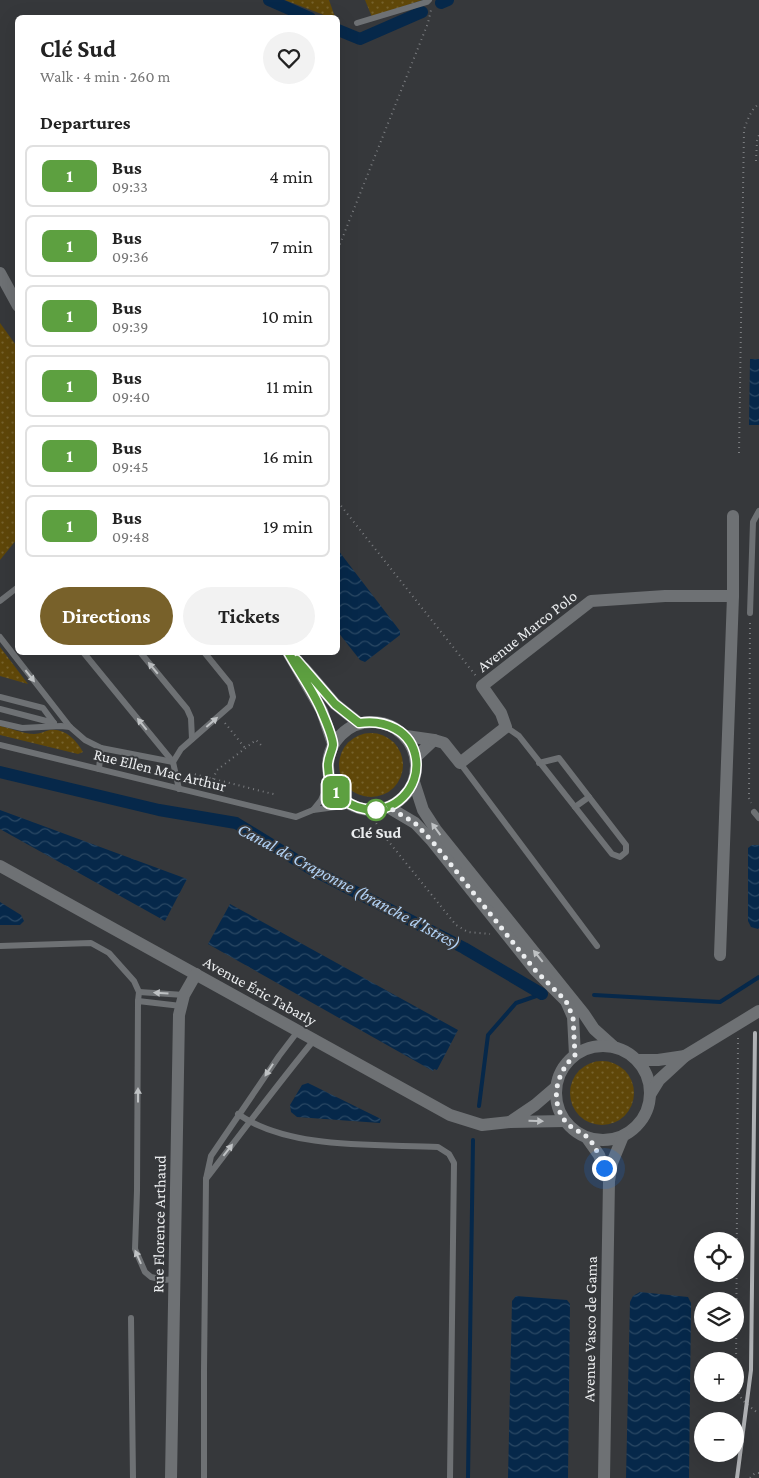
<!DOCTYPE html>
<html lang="en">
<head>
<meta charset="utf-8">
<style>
	:root { --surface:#fff; --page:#f2f2f2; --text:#222; --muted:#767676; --line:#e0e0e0; --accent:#78612a }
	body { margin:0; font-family:"Crimson Pro",serif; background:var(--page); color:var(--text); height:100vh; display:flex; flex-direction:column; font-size:19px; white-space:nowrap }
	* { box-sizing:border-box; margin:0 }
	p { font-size:16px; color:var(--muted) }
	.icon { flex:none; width:28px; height:28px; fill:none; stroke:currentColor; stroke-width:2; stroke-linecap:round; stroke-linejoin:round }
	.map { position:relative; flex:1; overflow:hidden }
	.details { position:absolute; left:15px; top:15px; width:325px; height:640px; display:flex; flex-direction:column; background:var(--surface); border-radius:8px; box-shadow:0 5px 20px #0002 }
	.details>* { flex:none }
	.badge { padding:0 10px; border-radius:8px; font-size:18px; line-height:32px }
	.controls { position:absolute; left:694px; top:1232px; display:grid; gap:10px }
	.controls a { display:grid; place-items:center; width:50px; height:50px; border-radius:50%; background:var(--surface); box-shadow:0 5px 20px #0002; font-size:25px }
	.you { position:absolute; width:25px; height:25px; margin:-12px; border:4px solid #fff; border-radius:50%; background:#1a73e8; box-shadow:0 0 0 8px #1a73e833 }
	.map>.badge { position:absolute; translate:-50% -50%; box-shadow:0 0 0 2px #fff }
	h2 { padding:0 25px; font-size:19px; line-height:45px }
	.round { display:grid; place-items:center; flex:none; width:52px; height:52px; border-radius:26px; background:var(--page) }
	.head { display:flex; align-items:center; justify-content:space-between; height:85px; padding:0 25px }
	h1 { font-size:24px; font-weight:700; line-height:38px }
	.primary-button { display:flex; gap:10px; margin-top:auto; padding:10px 25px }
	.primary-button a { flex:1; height:58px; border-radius:30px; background:var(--accent); color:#fff; font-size:20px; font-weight:700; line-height:58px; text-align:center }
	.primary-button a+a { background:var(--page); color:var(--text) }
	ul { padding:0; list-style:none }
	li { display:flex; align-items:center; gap:15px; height:62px; margin:0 10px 8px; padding:0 15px; border:2px solid var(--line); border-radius:8px }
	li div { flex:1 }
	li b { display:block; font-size:19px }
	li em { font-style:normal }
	li .badge { min-width:55px; font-weight:700; text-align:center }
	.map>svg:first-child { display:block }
</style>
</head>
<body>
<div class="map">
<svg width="759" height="1478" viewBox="0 0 759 1478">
	<defs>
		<pattern id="grass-dots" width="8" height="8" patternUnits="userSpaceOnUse" patternTransform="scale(1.25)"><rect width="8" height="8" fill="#5f4709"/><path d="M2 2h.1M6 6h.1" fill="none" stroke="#76622d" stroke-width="1.8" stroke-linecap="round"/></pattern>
		<pattern id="water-waves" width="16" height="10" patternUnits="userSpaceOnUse" patternTransform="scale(1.25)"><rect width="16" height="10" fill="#06284a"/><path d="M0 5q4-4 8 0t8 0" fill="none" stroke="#2a4864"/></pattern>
	</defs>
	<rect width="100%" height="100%" fill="#36383b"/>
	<g fill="url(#grass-dots)">
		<polygon points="285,0 329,0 335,17 329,17"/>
		<polygon points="365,0 422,0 372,17"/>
		<polygon points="0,323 18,348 17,539 0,560"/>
		<polygon points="0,647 28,684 0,676"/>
		<path d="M 0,726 C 10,728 24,734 34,734 C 40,734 45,731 50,730 C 65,728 76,740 83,752 L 78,754 L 0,735 Z"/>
		<circle cx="371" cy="765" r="32"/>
		<circle cx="602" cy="1093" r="32"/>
	</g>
	<g fill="url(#water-waves)">
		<polygon points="750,359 759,359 759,425 749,425"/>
		<polygon points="338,550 400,631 400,635 365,662 360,660 338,632"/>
		<polygon points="0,810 187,879 165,921 0,829"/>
		<polygon points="752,845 759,845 759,928 758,929 751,927 748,921 748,848"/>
		<polygon points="0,902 21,915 24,921 20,925 0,925"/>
		<polygon points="230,904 458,1030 437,1070 434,1069 433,1071 208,944"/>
		<polygon points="308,1083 381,1119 380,1123 297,1117 291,1112 290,1105 302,1085"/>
		<polygon points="640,1292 688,1297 691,1303 689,1478 626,1478 630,1302 633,1296"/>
		<polygon points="516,1296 567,1300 570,1304 568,1478 508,1478 512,1301"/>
	</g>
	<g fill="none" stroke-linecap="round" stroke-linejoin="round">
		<g stroke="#06284a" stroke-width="4">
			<polyline points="594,995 720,1002 759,977"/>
			<polyline points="479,1106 488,1035 516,1003 542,994"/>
			<polyline points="468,1478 473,1140"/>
		</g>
		<g stroke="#06284a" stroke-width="12">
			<polyline points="269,0 310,18"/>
			<polyline points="441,3 448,0"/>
			<polyline points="338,30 360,39 422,12"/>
			<polyline points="0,772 159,810 236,823 311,869 464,948 542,994"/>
		</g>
		<g stroke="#7b7d80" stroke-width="2" stroke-dasharray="1 4" stroke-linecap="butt">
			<polyline points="756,161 757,141 759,135"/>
			<polyline points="338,249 428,23 431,10"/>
			<path d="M 739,453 L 744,129 C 748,120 750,110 759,104"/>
			<polyline points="338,502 476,676"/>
			<polyline points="750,623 749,798 751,803"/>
			<polyline points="225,723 245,748"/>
			<polyline points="190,773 277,795"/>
			<polyline points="213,779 217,770 256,740 261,745"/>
			<polyline points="369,810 381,832 456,925 468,932 490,934"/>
			<path d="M 738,1038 L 736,1376 C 738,1400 741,1399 759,1414"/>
			<polyline points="750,1478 755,1473 759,1473"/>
		</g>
		<g stroke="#6e7174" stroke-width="6">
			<polyline points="357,23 427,2 429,0"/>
			<polyline points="0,601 18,587"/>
			<polyline points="750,613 753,522 759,511"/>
			<polyline points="0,637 70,727 85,740 101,748 99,769"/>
			<polyline points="83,652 173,762"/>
			<polyline points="140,652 187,709 191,718 192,739"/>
			<polyline points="0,697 43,708 54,723"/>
			<polyline points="0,709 54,723"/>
			<polyline points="0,723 22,728 61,726 70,727"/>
			<polyline points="506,727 519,736 612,854 620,857 626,852 626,845 559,758 539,763"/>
			<polyline points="0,745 296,817 313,810"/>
			<polyline points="101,748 173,762"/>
			<polyline points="460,763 597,946"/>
			<polyline points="330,780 321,800 313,810 351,805"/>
			<polyline points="179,789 173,762 181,749 230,706 233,697 230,684 204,652"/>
			<polyline points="575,807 589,797"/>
			<polyline points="754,812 759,818"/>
			<polyline points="0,946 91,943 109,953 134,981 139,992 138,1001"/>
			<polyline points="139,992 184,995"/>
			<path d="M 298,1031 L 279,1056 L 211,1156 L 206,1179 C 242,1132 277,1085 314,1040"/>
			<path d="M 238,1114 C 289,1150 377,1144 438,1147 L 449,1154 L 454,1163 L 450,1478"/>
			<polyline points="175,1279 164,1280 151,1277 145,1272 135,1249 137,1191 138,1001 181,1006"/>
			<polyline points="131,1318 133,1478"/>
			<polyline points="204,1478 204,1371 206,1179"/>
		</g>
		<g stroke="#6e7174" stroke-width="12">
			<polyline points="0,273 18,306"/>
			<polyline points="288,652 322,711 333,744"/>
			<polyline points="304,668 335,704 359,723"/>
			<circle cx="372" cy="766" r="44"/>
			<polyline points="406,736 434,740 416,757"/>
			<polyline points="434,740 444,743 460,763 506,727 501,713 482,686 591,601 665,596 733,596"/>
			<polyline points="414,782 423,810 436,830 584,1014 594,1029 614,1047"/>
			<polyline points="388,807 415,823 432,841 535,970 566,1001 573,1017 575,1055"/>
			<polyline points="0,866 450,1115 482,1125 510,1122"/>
			<polyline points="720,955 733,596 733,516"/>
			<circle cx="603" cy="1093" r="47"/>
			<polyline points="685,1056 759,1011"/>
			<polyline points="637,1060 658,1060 685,1056 659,1080 651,1093"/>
			<polyline points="556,1087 535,1105 510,1122 565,1121"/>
			<polyline points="587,1138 599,1155 609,1181 612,1163 623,1136"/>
			<polyline points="171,1478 179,1015 184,995 196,974"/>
			<polyline points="604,1478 609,1181"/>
		</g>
		<polyline stroke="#b0b2b5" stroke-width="4" points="737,1478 751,1370 755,1033"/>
	</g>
	<defs><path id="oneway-solid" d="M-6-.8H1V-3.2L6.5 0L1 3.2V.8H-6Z" transform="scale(1.25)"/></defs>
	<g fill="#bfc2c4">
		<use href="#oneway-solid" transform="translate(153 668) rotate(-130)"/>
		<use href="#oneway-solid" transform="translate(30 676) rotate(52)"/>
		<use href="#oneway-solid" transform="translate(212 722) rotate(-41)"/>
		<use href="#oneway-solid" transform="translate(142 724) rotate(-129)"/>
		<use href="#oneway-solid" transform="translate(436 829) rotate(-126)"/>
		<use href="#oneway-solid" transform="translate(538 956) rotate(-129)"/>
		<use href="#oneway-solid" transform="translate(161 993) rotate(-177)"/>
		<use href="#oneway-solid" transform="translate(269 1070) rotate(123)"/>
		<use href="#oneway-solid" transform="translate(138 1095) rotate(-90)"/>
		<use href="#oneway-solid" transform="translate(536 1121) rotate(2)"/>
		<use href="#oneway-solid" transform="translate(228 1150) rotate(-52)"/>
		<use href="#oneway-solid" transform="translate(138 1257) rotate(-114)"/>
	</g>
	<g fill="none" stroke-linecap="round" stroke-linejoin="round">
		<g stroke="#fff" stroke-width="11">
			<path id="line" d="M 288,652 C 299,672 314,692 322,712 C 325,719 333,739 333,745 C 332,752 327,759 328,767 C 328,788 345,806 365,809 C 379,812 393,807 403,797 C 413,787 418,773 416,759 C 412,730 384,719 359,723 L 335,704 L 297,660"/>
		</g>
		<use href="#line" stroke="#5da040" stroke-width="8"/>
		<path stroke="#ebedef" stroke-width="5" stroke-dasharray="0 9" d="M 376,810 L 388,807 L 415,823 L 432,841 L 535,970 L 566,1001 L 573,1017 L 575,1055 C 557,1072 549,1099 565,1121 C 571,1129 580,1131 587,1137 C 595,1144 600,1158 604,1168"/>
	</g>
	<circle fill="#fff" stroke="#5da040" stroke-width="2.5" cx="376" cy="810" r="10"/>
	<g text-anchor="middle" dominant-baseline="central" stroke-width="4" stroke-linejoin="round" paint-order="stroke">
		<g font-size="16" fill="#ebedef" stroke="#36383b">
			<text transform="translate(527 631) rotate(-38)">Avenue Marco Polo</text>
			<text transform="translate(160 770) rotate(14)">Rue Ellen Mac Arthur</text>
			<text transform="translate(260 991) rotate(29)">Avenue Éric Tabarly</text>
			<text transform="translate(159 1224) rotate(-89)">Rue Florence Arthaud</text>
			<text transform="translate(590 1329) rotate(-89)">Avenue Vasco de Gama</text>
		</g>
		<g font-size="16" font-weight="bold" fill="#ebedef" stroke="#36383b">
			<text x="376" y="832">Clé Sud</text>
		</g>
		<g font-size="18" font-style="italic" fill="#b1d1f4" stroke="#36383b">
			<text transform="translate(349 886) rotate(28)">Canal de Craponne (branche d'Istres)</text>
		</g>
	</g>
</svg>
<div class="controls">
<a><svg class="icon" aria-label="locate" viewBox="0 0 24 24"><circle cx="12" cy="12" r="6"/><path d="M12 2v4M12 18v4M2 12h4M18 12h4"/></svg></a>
<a><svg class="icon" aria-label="layers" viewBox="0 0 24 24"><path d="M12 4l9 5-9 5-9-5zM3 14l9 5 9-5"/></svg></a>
<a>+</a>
<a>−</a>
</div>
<div class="you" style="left:604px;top:1168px"></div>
<b class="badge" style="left:336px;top:792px;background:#5da040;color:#fff">1</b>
<section class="details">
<div class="head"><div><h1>Clé Sud</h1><p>Walk · 4 min · 260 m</p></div><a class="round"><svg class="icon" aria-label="heart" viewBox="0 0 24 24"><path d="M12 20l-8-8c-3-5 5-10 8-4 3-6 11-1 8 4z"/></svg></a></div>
<h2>Departures</h2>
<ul>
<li><span class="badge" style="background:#5da040;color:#fff">1</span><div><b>Bus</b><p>09:33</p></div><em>4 min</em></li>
<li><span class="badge" style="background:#5da040;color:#fff">1</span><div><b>Bus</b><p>09:36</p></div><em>7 min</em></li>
<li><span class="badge" style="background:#5da040;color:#fff">1</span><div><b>Bus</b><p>09:39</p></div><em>10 min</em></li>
<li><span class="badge" style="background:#5da040;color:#fff">1</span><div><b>Bus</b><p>09:40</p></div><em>11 min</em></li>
<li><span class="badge" style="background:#5da040;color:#fff">1</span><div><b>Bus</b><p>09:45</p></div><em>16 min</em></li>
<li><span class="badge" style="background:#5da040;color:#fff">1</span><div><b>Bus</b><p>09:48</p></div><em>19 min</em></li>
</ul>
<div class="primary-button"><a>Directions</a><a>Tickets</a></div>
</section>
</div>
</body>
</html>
